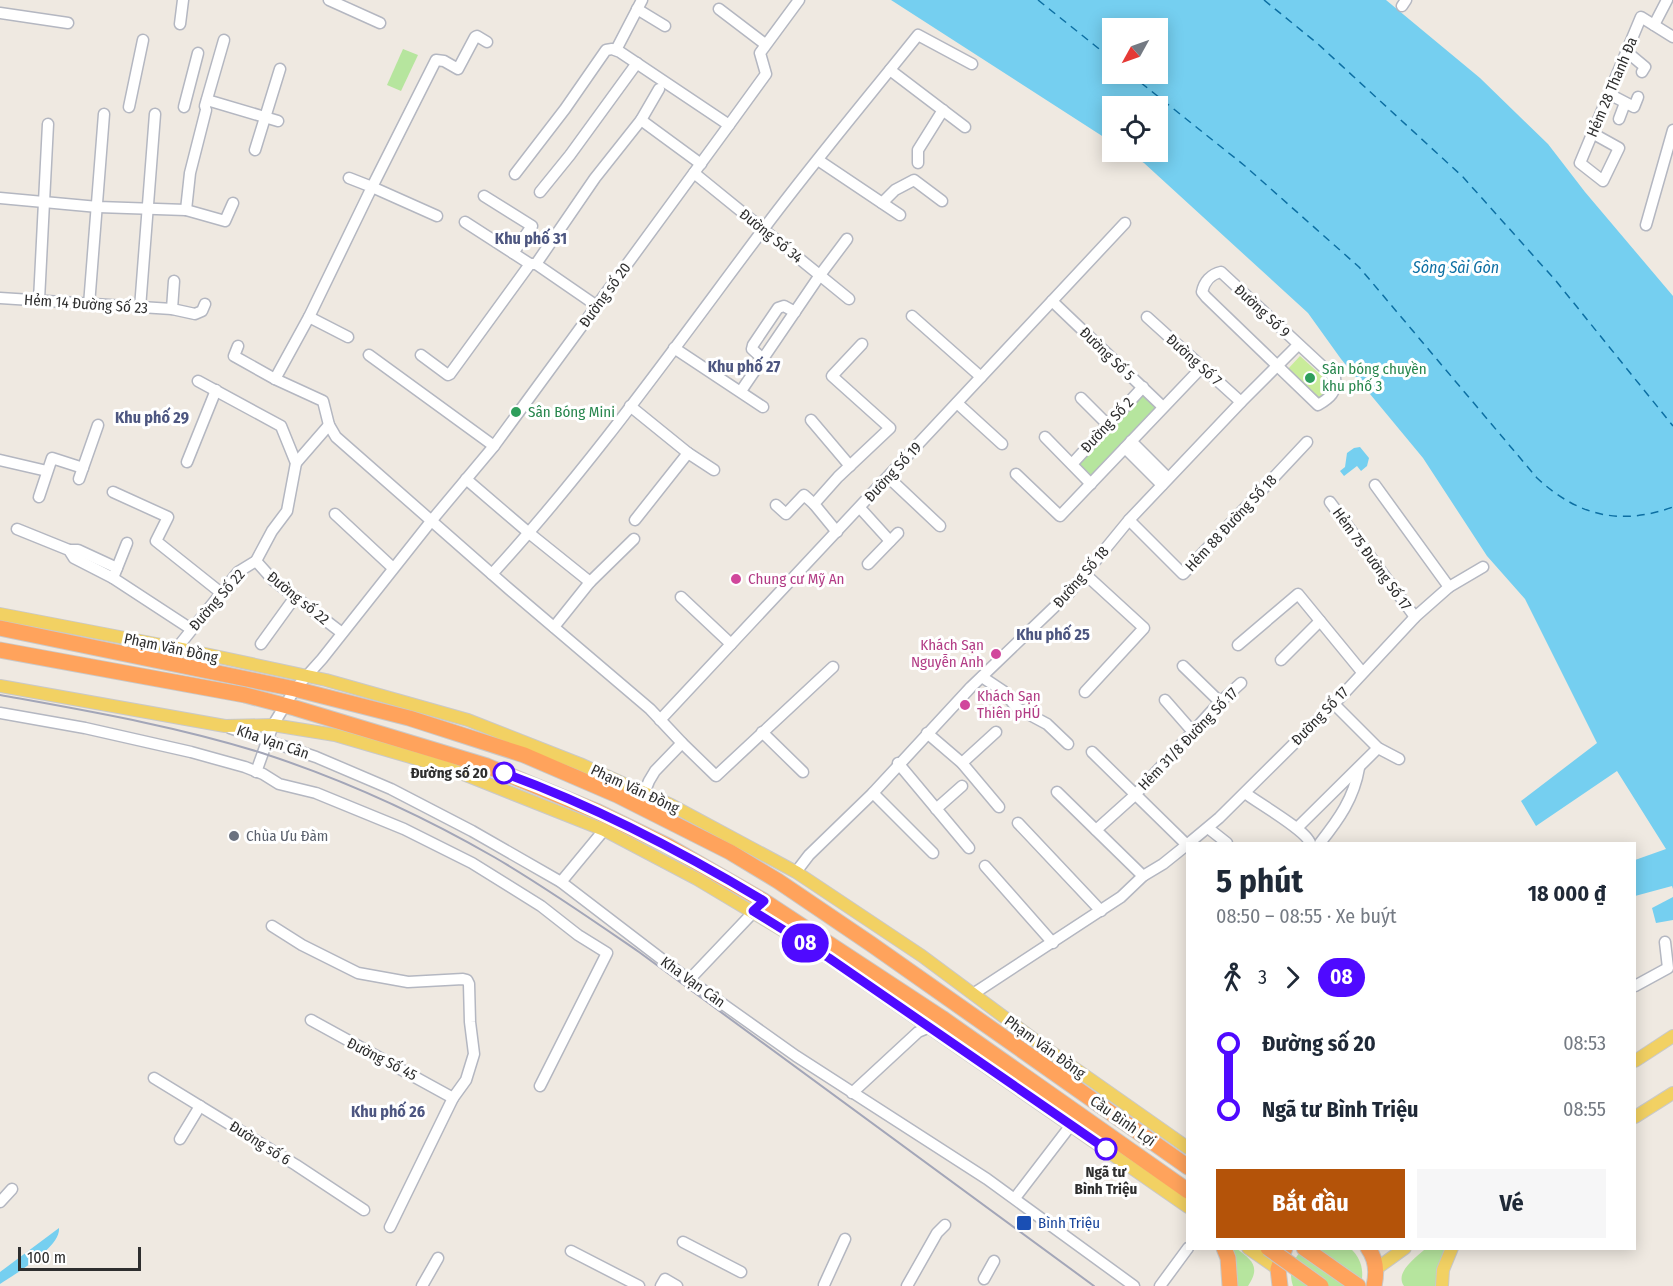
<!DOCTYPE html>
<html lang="vi">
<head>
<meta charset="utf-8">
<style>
	:root { --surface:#fff; --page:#f6f6f7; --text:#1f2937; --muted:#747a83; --accent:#b45309 }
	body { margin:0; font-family:"Fira Sans Condensed",sans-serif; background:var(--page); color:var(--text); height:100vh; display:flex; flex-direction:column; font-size:22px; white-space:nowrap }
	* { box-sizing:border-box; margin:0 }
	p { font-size:20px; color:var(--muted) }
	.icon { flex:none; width:33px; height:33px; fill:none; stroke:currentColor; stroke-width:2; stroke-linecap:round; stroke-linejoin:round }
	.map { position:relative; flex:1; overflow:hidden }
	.side { position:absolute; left:1186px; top:842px; width:450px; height:408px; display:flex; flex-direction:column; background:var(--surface); border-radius:0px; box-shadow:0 3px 15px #0003 }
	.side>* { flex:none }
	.badge { padding:0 12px; border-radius:20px; font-size:21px; line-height:39px }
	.needle { width:39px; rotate:230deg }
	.tools { position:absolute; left:1102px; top:18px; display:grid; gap:12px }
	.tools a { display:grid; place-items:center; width:66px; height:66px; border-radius:0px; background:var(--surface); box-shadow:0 3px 15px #0003; font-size:30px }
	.scale { position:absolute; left:18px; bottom:15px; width:123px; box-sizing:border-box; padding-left:6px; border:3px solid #2e2e2e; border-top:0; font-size:16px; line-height:21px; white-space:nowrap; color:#2e2e2e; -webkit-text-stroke:4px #fff; paint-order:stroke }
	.map>.badge { position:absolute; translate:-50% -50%; box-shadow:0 0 0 3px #fff }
	.legs { display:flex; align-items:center; gap:9px; height:66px; padding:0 30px; font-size:20px }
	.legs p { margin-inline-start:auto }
	.overview { display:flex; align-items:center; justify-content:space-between; height:102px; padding:0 30px }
	h1 { font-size:33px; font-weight:700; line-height:45px }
	.action { display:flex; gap:12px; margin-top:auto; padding:12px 30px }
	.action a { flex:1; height:69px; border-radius:0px; background:var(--accent); color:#fff; font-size:24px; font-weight:700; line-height:69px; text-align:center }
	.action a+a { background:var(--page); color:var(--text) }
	ul { padding:0 30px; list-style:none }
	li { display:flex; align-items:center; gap:21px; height:66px; font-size:22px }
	li i { display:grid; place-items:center; width:9px; height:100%; margin:0 8px; background:currentColor }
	li i::after { content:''; width:15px; height:15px; margin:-8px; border:4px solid; border-radius:50%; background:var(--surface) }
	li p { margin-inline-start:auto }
	li:first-child i { background:linear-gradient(#0000 50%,currentColor 0) }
	li:last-child i { background:linear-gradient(currentColor 50%,#0000 0) }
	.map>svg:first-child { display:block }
</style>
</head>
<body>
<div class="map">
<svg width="1673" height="1286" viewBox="0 0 1673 1286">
	<rect width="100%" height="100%" fill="#efe9e1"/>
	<g fill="#b6e59e">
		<polygon points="403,49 418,55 401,91 387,85"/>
		<polygon points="1142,394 1157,407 1092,476 1078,463"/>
		<path d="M 1228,1248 L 1236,1248 C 1252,1260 1261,1267 1248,1286 L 1234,1286 Z"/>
		<path d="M 1303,1248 L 1350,1248 C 1362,1259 1364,1271 1361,1286 L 1293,1286 C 1288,1271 1293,1260 1303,1248 Z"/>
		<path d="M 1426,1248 L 1447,1248 L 1439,1286 L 1404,1286 C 1394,1272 1417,1257 1426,1248 Z"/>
	</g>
	<polygon fill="#c9ec9a" points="1300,356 1333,386 1320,400 1287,370"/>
	<g fill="#75cff0" fill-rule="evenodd">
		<path d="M 891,0 L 1386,0 L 1480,78 L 1548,144 L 1585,192 L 1673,296 L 1673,889 L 1672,886 L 1635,896 L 1635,860 L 1666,849 L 1617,771 L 1536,826 L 1521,801 L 1597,743 L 1525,599 L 1487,556 L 1423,458 L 1341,359 L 1308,313 L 1144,163 L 1126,152 L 1158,152 L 1158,106 L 1113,106 L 1113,143 ZM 1158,28 L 1158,74 L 1113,74 L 1113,28 Z"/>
		<polygon points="1360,447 1369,458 1367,466 1361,471 1357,466 1344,476 1340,471 1345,467 1347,453 1354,448"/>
		<polygon points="1673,897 1673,920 1656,923 1652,908"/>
		<path d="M 59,1228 C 61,1247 15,1274 0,1284 L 0,1272 Z"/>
	</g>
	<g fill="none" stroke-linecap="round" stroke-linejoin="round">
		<g stroke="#0d6fa3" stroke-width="1.5" stroke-dasharray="8 6" stroke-linecap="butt">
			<polyline points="1038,0 1113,60"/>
			<polyline points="1264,0 1318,44 1463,177 1556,281 1673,426"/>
			<path d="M 1130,74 L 1245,166 L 1359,267 L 1537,478 C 1578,516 1620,526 1673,507"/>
		</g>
		<g stroke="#b4b7c1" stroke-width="13">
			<g id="minor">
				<polyline points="329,0 380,23"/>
				<polyline points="1402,6 1406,0"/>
				<polyline points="637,9 665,26"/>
				<polyline points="719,9 765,44"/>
				<polyline points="0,13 68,23"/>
				<polyline points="180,24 183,0"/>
				<polyline points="1654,25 1667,0"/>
				<polyline points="616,50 642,0"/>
				<polyline points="1627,52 1645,67 1642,72"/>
				<polyline points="890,70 965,127"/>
				<polyline points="1609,94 1634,107 1638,97"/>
				<polyline points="207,100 278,121"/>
				<polyline points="205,106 224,40"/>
				<polyline points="129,107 143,40"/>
				<polyline points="184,107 198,53"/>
				<polyline points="1619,119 1625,103"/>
				<polyline points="641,120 701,164"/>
				<polyline points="1592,133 1619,148 1603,181 1580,163 1641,17 1673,37"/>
				<polyline points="255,150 280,69"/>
				<polyline points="818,160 900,215"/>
				<polyline points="918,163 918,150 943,110"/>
				<polyline points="694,173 849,299"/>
				<polyline points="515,174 565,109 606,50 612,49 620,52 729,125"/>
				<polyline points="540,192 570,155 637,63"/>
				<polyline points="484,196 532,226 513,253"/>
				<polyline points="0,198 98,207 186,210 225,221 233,203"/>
				<polyline points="882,203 895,190 914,180 942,201"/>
				<polyline points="186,210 190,173 206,110"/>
				<polyline points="437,216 372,187 436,60 444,61 458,69 475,37 477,36 487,42"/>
				<polyline points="465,222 530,264 536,264 597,306"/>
				<polyline points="1646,225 1673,130"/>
				<polyline points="536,264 595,178 641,120 659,89"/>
				<path d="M 1221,272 L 1335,378 C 1337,392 1330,398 1318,405 L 1206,297 L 1202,292 C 1204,282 1211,274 1221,272 Z"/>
				<polyline points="0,298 172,309 195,314 202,311 205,304"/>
				<polyline points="39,300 48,124"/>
				<polyline points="1052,301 1163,407"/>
				<polyline points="89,305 104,114"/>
				<polyline points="140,308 155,114"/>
				<polyline points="172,309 174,281"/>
				<polyline points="912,316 981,377"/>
				<polyline points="309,317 348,337"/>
				<polyline points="1147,317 1241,402"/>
				<polyline points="238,346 234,356 275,379 323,401 329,425 336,437 509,589 650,709 682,743 716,776 833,667"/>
				<polyline points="674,348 763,407"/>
				<polyline points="369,355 494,446"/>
				<polyline points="421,355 448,375 450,374 530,264"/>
				<polyline points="763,359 752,349 753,345 778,308 784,306 795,312"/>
				<polyline points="275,379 309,317 372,187 349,178"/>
				<polyline points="741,391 820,275 847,239"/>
				<polyline points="1081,398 1108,425"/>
				<polyline points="957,403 1002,444"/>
				<polyline points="630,406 688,453 635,520"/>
				<polyline points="811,420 850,466"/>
				<polyline points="1045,437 1091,484"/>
				<polyline points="1131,441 1168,478"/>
				<polyline points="1125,448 1162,485"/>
				<polyline points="688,453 714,470"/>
				<polyline points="0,460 47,471"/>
				<polyline points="187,462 216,390"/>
				<polyline points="296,463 329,425"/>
				<polyline points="1072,464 1143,387"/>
				<polyline points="1016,474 1060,516 1202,367"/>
				<polyline points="888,477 940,526"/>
				<polyline points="79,479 98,425"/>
				<polyline points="466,479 529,533 590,582"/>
				<polyline points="1375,485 1449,587"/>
				<polyline points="113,492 168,517 156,541 220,592"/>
				<polyline points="39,497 52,458 83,468"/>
				<polyline points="1330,502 1415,617"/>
				<polyline points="776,505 786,514 804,495 814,504"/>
				<polyline points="860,508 890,541"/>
				<polyline points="335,514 393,568"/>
				<polyline points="1129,520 1183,574 1307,442"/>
				<polyline points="17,529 69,550 74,558 113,578 191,629"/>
				<polyline points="837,532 814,504 838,477 890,428 832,376 862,344"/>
				<polyline points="69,550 78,550 117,568 113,578"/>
				<polyline points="256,561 273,580 342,633"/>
				<polyline points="868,564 898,533"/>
				<polyline points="117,568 127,543"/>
				<path d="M 492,574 C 590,467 675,347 762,231 C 812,164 866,100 918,35 L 972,64"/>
				<polyline points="681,597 731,644"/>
				<polyline points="554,627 590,582 634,539"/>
				<polyline points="261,644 295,597"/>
				<polyline points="1238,645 1298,594 1362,672"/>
				<polyline points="177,648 238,572 256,561 272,531 287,511 296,463 281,426 198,381"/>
				<polyline points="1281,660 1320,621"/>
				<polyline points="1183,666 1220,702"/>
				<polyline points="982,677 1003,691 1017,708 1047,724 1068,744"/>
				<polyline points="1085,692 1144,628 1085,574"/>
				<polyline points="1165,700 1193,732"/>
				<polyline points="1334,704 1378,748 1399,759"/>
				<polyline points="0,713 85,728 191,752 245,767 263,774 279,784 316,793 404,829 472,863 541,906 578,935 607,953 540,1086"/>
				<polyline points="660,720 1125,223"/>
				<polyline points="230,728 316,757 391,789 472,831 561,882 689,980 796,1056 987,1179 1134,1286"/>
				<polyline points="762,732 803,772"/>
				<polyline points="927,733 962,763 999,807"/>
				<polyline points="1092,752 1187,845"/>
				<polyline points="898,763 969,848"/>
				<polyline points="962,763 996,732"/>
				<polyline points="256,772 273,725 295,689 322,659 432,520 494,446 729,125 766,74 760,53 799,0"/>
				<polyline points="1057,792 1143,876"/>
				<polyline points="873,793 933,853"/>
				<path d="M 1245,793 C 1258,803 1306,830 1310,843"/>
				<polyline points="641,801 649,781 655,771 682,743"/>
				<polyline points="936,809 962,786"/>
				<polyline points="1018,823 1101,911"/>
				<polyline points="1208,828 1227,843"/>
				<polyline points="1297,828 1378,748"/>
				<polyline points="1096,830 1135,795 1220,702 1241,683"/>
				<polyline points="1189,843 1219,818 1334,704 1415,617 1449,587 1483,567"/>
				<path d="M 1320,843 C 1339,819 1354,798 1359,768"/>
				<polyline points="985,866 1053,943"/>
				<polyline points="796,872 809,855 873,793 971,687 1070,592 1129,520 1241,402 1298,345"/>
				<polyline points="561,882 604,830"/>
				<polyline points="272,926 302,945 358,973 408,982 463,979 467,980 469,984 470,1022 474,1054 466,1080 453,1098 390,1227"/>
				<polyline points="689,980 764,901"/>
				<polyline points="1635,986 1668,968 1665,942"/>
				<polyline points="973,994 1121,897 1143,876 1163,864 1188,844"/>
				<polyline points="311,1020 453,1098"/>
				<polyline points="154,1078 296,1165 364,1210"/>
				<polyline points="852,1093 918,1032 930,1027"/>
				<polyline points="180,1139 200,1106"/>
				<polyline points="1015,1198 1071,1125"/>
				<polyline points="0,1202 12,1189"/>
				<polyline points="683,1242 741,1272"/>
				<polyline points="571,1251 639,1286"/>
				<polyline points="984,1279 994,1261"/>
				<polyline points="824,1285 845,1239"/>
				<polyline points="422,1286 438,1258"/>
				<polyline points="661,1286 665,1279 677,1286"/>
				<polyline points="907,1286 937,1233 945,1225"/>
				<polyline points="1160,1286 1188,1248"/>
			</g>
		</g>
		<g stroke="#c9c9c9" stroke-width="14">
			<g id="major">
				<polyline points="0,614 177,648 326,680 468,720 580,764 671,805 796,872 922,956 1047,1049 1188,1148"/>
				<polyline points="0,686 225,726 273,725 335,735 448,768 604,830 697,879 829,958 1188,1207"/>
				<polyline points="1635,1061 1673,1036"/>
				<polyline points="1635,1117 1673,1093"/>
				<polyline points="1248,1248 1278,1269"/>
				<polyline points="1376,1269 1405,1248"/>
				<polyline points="1442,1286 1443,1270 1452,1248"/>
			</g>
		</g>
		<g stroke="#c9c9c9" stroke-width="17">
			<g id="highway">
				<polyline points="0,628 295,689 409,718 524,755 617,795 730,852 778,881 871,944 1188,1167"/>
				<polyline points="0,650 245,695 295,708 487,766 596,811 668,846 764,901 942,1018 1188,1191"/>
				<polyline points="1224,1248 1228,1258 1230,1286"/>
				<polyline points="1304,1248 1358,1286"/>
				<path d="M 1368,1248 C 1376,1259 1377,1273 1374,1286"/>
				<polyline points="1280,1286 1278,1269 1285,1248"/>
			</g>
		</g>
		<use href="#minor" stroke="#fff" stroke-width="10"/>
		<use href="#major" stroke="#f2d163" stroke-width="12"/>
		<use href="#highway" stroke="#ffa35c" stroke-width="15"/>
		<path stroke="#a3a6b8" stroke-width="2" d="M 0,695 C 88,711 176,726 262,753 C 342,779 421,815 494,857 C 544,886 591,919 639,952 L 1094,1286"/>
		<g stroke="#c9c9c9" stroke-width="17" stroke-linecap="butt">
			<polyline id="highway-bridge" points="1268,1248 1321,1286"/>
		</g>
		<use href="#highway-bridge" stroke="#ffa35c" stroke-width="15"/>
	</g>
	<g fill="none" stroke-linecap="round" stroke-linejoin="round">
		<g stroke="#fff" stroke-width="14">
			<path id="line-1" d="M 504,773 C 595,806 681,851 764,901 L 753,911 L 829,958 L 1106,1149"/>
		</g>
		<use href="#line-1" stroke="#4f0aff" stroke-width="9"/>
	</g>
	<g fill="#2e9e5b" stroke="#fff" stroke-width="2">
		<circle cx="1310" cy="378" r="6"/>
		<circle cx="516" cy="412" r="6"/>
	</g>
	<g fill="#d1479c" stroke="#fff" stroke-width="2">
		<circle cx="736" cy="579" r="6"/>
		<circle cx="996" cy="654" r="6"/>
		<circle cx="965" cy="705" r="6"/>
	</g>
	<g fill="#fff" stroke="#4f0aff" stroke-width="3">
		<circle cx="504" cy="773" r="10"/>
		<circle cx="1106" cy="1149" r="10"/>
	</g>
	<circle fill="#6b7280" stroke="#fff" stroke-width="2" cx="234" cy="836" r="6"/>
	<rect fill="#1a4fb4" stroke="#fff" stroke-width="2" x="1016" y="1215" width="16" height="16" rx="3"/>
	<g text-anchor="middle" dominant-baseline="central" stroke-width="6" stroke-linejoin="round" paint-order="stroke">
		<g font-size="15" fill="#2e2e2e" stroke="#fff">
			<text transform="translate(1612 87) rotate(-67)">Hẻm 28 Thanh Đa</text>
			<text transform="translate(771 236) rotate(39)">Đường Số 34</text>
			<text transform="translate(605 295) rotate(-54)">Đường số 20</text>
			<text transform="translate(86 304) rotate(4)">Hẻm 14 Đường Số 23</text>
			<text transform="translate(1262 311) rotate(43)">Đường Số 9</text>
			<text transform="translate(1107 354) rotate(44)">Đường Số 5</text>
			<text transform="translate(1194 360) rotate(42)">Đường Số 7</text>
			<text transform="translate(1107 425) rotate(-47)">Đường Số 2</text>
			<text transform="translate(893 472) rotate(-47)">Đường Số 19</text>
			<text transform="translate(1231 523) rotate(-47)">Hẻm 88 Đường Số 18</text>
			<text transform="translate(1372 559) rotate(54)">Hẻm 75 Đường Số 17</text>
			<text transform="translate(1081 577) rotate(-49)">Đường Số 18</text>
			<text transform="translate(298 598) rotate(39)">Đường số 22</text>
			<text transform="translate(217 600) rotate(-49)">Đường Số 22</text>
			<text transform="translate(171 648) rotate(12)">Phạm Văn Đồng</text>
			<text transform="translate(1320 716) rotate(-46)">Đường Số 17</text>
			<text transform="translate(1188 739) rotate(-46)">Hẻm 31/8 Đường Số 17</text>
			<text transform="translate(273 742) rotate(19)">Kha Vạn Cân</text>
			<text transform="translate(635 789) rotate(25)">Phạm Văn Đồng</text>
			<text transform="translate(693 982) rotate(36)">Kha Vạn Cân</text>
			<text transform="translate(1045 1047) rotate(36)">Phạm Văn Đồng</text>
			<text transform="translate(382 1059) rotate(27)">Đường Số 45</text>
			<text transform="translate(1123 1121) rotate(35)">Cầu Bình Lợi</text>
			<text transform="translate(260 1143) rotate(32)">Đường số 6</text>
		</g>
		<g font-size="15" fill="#27864d" stroke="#fff" text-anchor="start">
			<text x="1322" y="369">Sân bóng chuyền<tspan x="1322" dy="17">khu phố 3</tspan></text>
			<text x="528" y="412">Sân Bóng Mini</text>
		</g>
		<g font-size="15" fill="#b23c85" stroke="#fff" text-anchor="start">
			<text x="748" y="579">Chung cư Mỹ An</text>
			<text x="984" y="645" text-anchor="end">Khách Sạn<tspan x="984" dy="17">Nguyễn Anh</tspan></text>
			<text x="977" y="696">Khách Sạn<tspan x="977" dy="17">Thiên pHÚ</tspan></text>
		</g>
		<g font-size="15" font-weight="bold" fill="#2e2e2e" stroke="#fff" text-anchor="end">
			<text x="488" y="773">Đường số 20</text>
			<text x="1106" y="1172" text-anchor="middle">Ngã tư<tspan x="1106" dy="17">Bình Triệu</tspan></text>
		</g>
		<g font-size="15" fill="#5b616d" stroke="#fff" text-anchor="start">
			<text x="246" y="836">Chùa Ưu Đàm</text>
		</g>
		<g font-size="15" fill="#164399" stroke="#fff" text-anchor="start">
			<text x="1038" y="1223">Bình Triệu</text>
		</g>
		<g font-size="16" font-weight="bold" fill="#4d5680" stroke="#fff">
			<text x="531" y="238">Khu phố 31</text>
			<text x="744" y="366">Khu phố 27</text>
			<text x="152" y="417">Khu phố 29</text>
			<text x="1053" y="634">Khu phố 25</text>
			<text x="388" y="1111">Khu phố 26</text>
		</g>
		<g font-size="16" font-style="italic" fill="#0d6fa3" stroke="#fff">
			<text x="1456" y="267">Sông Sài Gòn</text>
		</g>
	</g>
</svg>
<div class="tools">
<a><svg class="needle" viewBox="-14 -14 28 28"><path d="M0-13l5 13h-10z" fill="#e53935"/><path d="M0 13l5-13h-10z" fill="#747a83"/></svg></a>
<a><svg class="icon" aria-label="locate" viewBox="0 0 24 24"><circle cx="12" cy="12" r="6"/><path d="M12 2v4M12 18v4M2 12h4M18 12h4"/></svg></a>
</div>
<div class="scale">100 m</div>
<b class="badge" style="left:805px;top:943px;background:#4f0aff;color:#fff">08</b>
<section class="side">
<div class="overview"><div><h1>5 phút</h1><p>08:50 – 08:55 · Xe buýt</p></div><b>18 000 ₫</b></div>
<div class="legs"><svg class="icon" aria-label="walk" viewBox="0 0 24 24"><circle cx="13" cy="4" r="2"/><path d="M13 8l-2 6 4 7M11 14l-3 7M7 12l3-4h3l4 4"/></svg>3<svg class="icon" aria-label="forward" viewBox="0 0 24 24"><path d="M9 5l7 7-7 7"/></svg><b class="badge" style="background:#4f0aff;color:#fff">08</b></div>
<ul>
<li><i style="color:#4f0aff"></i><b>Đường số 20</b><p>08:53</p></li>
<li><i style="color:#4f0aff"></i><b>Ngã tư Bình Triệu</b><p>08:55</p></li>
</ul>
<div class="action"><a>Bắt đầu</a><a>Vé</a></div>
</section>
</div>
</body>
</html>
